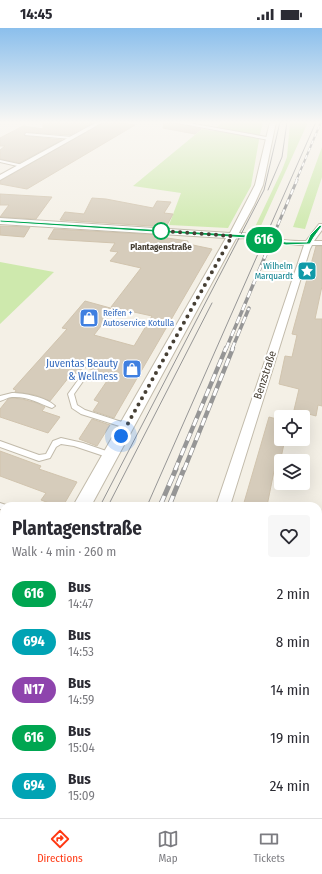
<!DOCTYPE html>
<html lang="en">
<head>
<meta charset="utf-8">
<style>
	:root { --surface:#fff; --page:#f7f7f7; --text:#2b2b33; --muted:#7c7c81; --line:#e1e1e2; --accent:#ff3812 }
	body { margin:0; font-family:"Fira Sans Condensed",sans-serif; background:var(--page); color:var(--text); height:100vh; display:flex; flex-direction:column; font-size:15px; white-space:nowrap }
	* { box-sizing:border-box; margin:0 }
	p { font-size:13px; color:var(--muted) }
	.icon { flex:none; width:22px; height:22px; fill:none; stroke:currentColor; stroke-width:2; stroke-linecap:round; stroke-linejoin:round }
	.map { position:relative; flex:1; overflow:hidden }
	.drawer { position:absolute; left:0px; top:474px; width:322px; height:316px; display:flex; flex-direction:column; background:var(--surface); border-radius:12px 12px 0 0; box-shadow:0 4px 16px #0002 }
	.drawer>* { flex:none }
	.badge { padding:0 8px; border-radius:13px; font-size:14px; line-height:26px }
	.tools { position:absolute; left:274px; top:382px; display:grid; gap:8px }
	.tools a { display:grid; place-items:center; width:36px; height:36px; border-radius:4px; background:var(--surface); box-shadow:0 4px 16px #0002; font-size:20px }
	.you { position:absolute; width:20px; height:20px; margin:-10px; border:3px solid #fff; border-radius:50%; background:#1a73e8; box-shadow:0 0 0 6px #1a73e833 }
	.map>.badge { position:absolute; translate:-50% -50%; box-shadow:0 0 0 2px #fff }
	.round { display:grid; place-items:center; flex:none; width:42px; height:42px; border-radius:4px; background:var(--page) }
	.headline { display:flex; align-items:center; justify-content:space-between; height:68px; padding:0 12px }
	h1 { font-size:19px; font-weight:700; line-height:30px }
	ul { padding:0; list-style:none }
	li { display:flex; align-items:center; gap:12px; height:48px; padding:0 12px }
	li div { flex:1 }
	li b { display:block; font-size:15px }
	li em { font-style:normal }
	li .badge { min-width:44px; font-weight:700; text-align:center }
	.status { display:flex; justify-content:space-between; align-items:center; height:28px; padding:0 20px; background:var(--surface); direction:ltr }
	.status svg { height:11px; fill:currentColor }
	.tabs { display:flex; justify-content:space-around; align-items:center; height:56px; border-top:1px solid var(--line); background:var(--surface); font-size:11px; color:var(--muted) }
	.tabs a { display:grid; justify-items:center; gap:2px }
	.tabs .current { color:var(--accent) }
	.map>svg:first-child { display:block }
</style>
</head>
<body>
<div class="status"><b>14:45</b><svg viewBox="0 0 49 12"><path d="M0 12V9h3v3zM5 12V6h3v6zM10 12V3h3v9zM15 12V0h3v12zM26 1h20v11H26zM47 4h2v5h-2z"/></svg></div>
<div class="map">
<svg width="322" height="790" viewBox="0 0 322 790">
	<rect width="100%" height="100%" fill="#f4f0e6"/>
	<g fill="#cee9ad">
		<polygon points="222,94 263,94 260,106 251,158 228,200 169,197 181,165 133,158 202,101 213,103"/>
		<polygon points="290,94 308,94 259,202 254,201 282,142 287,129"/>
		<polygon points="322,119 322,149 305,201 293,199"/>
		<polygon points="0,234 54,244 0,296"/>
	</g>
	<g fill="#d6ccbb" stroke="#d1c4ae">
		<polygon points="43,94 94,94 70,107 25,104 24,106 25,108 62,112 19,135 0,131 0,122 5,118 0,118 0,110 23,98 43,101"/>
		<polygon points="104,94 116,94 135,97 27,161 0,156 0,153"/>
		<polygon points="164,94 171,94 201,101 195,106 163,100"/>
		<polygon points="0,166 52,169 36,191 0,189 9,177 0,177"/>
		<polygon points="92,170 106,171 153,180 157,173 171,174 164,185 173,186 166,199 60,192 65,184 84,186"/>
		<polygon points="0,198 30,199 24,209 0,207"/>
		<polygon points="54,201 161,207 160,209 188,213 188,216 212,221 114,390 93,383 99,374 94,372 111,347 83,339 78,346 73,344 50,373 35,367 15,364 16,362 13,361 67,301 62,300 85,273 114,281 94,307 134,318 152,288 111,279 141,240 110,233 118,224 110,223 115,215 48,211"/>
		<polygon points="316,218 322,218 322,258 315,291 322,291 322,378 318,377 316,388 294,382 299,361 279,356 285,328 292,329 297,307 292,306"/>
		<polygon points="12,370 22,371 37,375 45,379 42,383 60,389 48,405 0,389 0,381 8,371"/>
		<polygon points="269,389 281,392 281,411 285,411 278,444 274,443 267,478 243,478"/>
		<polygon points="92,391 110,397 97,418 79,411"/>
		<polygon points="0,423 41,438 39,441 77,454 63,478 57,478 41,472 46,465 0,448"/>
	</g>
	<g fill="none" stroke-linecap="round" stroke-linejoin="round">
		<g stroke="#c2bbab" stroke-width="2">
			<g id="service">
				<polygon points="26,105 72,109 73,110 72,111 25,107"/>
				<polygon points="0,132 23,137 23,138 22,139 0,134"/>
				<polygon points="83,347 86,349 74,366 77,377 85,382 128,396 129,398 128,400 126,400 81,386 72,380 68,366 81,348"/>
				<path d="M 12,365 C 24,365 46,369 55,378 L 52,380 C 39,375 27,368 12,369 C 8,369 4,372 0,373 L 0,368 Z"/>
				<polygon points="61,410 83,415 112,425 113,427 112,429 110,430 74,418 61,416 56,419 50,430 39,433 0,419 0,413 39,427 46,426 53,413"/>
				<polygon points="0,475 6,477 7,478 4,478 4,482 0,481"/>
				<polygon points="36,475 41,476 42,478 33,478 34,476"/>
			</g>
		</g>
		<g stroke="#c2bbab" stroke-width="2">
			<g id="minor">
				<polygon points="97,94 103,94 0,152 0,147"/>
				<polygon points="172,94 183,94 272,110 269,112"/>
				<path d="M 319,196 L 322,196 L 322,202 L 314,213 L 322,213 L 322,217 L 312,217 L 310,221 L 230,478 L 216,478 L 304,217 C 284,217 267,212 247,210 C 241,210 234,212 229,208 C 238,200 272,211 284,212 C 291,213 299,213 306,213 Z"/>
				<polygon points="318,585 322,586 322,602 318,601"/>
				<polygon points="114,786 136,786 135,790 113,790"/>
			</g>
		</g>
		<g stroke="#c2bbab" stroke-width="2">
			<g id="tertiary">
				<polygon points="270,94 276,94 263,157 254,177 91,478 73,478 226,210 0,196 0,190 230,205 255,157"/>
				<polygon points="4,609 4,636 0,638 0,611"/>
			</g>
		</g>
		<use href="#service" fill="#fff" fill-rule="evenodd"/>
		<use href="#minor" fill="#fff" fill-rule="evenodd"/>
		<use href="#tertiary" fill="#fff" fill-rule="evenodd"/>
		<g stroke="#969696" stroke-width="1">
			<polyline points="268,162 282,129 287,94"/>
			<polyline points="100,478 264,162 280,94"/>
			<polyline points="108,478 212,275"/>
			<polyline points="147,478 316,94"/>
		</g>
		<g stroke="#969696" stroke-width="1.5">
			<polyline points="0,672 4,664"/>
			<polyline points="0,692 4,684"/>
			<polyline points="10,790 11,786"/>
		</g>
		<g stroke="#969696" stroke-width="2">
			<polyline id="rail-far5" points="296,153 321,94"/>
		</g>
		<g stroke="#969696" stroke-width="3">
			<polyline id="rail-far4" points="265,227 297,152"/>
		</g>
		<g stroke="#969696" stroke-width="3.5">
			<g id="rail-far3">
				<polyline points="226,321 266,226"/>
				<polyline points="232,321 249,280"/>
			</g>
		</g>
		<g stroke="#969696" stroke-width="4.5">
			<g id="rail-far2">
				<polyline points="175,442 226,320"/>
				<polyline points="184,442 233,320"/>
			</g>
		</g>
		<g stroke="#969696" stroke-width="5">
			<g id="rail-far1">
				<polyline points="160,478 176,441"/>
				<polyline points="169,478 184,441"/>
			</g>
		</g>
		<g stroke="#969696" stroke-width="6">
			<g id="rail">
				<polyline points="28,790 30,786"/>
				<polyline points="43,790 44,786"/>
			</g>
		</g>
		<use href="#rail-far5" stroke="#fff" stroke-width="1.5" stroke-dasharray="4" stroke-linecap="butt"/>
		<use href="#rail-far4" stroke="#fff" stroke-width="2" stroke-dasharray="5.5" stroke-linecap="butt"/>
		<use href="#rail-far3" stroke="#fff" stroke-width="2.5" stroke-dasharray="7" stroke-linecap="butt"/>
		<use href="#rail-far2" stroke="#fff" stroke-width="3" stroke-dasharray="8" stroke-linecap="butt"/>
		<use href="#rail-far1" stroke="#fff" stroke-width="3.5" stroke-dasharray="11" stroke-linecap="butt"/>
		<use href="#rail" stroke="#fff" stroke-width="4.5" stroke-dasharray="14" stroke-linecap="butt"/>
	</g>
	<linearGradient id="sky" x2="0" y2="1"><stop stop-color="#8bbfec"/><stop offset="0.46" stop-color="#faf8f4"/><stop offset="1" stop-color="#faf8f4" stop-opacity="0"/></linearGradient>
	<rect width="322" height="205" fill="url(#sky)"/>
	<polygon fill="#00a651" stroke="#fff" points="0,192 247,207 286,214 307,214 310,207 320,197 322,198 314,209 310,216 286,217 247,210 0,194"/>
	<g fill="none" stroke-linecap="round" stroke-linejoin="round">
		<polyline stroke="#474035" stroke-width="4" stroke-dasharray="0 7.2" points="121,408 232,208 161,203"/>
	</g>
	<defs>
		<g id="sight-square" transform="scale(1)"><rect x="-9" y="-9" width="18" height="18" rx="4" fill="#0f9aa8" stroke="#fff"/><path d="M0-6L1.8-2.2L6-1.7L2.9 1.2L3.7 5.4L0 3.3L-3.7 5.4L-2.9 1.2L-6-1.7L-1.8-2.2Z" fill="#fff"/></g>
		<g id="shop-square" transform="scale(1)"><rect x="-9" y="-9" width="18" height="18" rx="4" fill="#3f7fe0" stroke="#fff"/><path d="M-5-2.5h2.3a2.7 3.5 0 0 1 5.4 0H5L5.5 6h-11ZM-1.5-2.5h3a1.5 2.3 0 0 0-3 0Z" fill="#fff"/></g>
	</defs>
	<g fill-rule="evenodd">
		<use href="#sight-square" x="307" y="243"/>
		<use href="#shop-square" x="89" y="290"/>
		<use href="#shop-square" x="132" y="341"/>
	</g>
	<circle fill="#fff" stroke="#00a651" stroke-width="2" cx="161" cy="203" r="8"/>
	<g text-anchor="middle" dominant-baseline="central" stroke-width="4" stroke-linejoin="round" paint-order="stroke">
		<g font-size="9" font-weight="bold" fill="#474035" stroke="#fff">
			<text x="161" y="219">Plantagenstraße</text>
		</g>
		<g font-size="9" fill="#0d838f" stroke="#fff" text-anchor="end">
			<text x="293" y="238">Wilhelm<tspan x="293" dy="10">Marquardt</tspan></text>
		</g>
		<g font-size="9" fill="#366cbe" stroke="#fff" text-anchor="start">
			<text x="103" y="285">Reifen +<tspan x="103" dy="10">Autoservice Kotulla</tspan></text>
		</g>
		<g font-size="11" fill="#366cbe" stroke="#fff" text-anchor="end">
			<text x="118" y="335">Juventas Beauty<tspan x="118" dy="13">&amp; Wellness</tspan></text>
		</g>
		<g font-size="11" fill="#474035" stroke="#fff">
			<text transform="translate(265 347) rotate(-72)">Benzstraße</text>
		</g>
	</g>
</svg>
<div class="tools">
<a><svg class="icon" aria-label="locate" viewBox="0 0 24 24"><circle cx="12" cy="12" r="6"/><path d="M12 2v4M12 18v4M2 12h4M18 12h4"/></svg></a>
<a><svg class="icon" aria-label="layers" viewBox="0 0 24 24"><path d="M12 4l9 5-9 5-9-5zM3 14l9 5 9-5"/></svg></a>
</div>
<div class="you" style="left:121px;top:408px"></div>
<b class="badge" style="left:264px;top:212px;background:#00a651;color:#fff">616</b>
<section class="drawer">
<div class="headline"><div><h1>Plantagenstraße</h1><p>Walk · 4 min · 260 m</p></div><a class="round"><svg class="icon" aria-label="heart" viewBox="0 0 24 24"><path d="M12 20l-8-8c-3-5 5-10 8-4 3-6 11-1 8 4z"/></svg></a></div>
<ul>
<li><span class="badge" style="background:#00a651;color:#fff">616</span><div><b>Bus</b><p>14:47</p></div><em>2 min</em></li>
<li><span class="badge" style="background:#00a3b4;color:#fff">694</span><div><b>Bus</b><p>14:53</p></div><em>8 min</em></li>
<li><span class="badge" style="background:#8e44ad;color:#fff">N17</span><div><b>Bus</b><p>14:59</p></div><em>14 min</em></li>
<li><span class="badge" style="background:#00a651;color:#fff">616</span><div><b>Bus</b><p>15:04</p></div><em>19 min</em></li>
<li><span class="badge" style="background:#00a3b4;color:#fff">694</span><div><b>Bus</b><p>15:09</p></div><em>24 min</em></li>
</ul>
</section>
</div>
<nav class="tabs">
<a class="current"><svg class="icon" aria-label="directions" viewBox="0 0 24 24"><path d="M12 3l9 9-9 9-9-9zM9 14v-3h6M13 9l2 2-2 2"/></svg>Directions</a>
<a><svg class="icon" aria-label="map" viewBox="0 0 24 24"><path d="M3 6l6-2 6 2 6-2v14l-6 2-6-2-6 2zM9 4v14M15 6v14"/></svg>Map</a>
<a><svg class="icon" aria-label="tickets" viewBox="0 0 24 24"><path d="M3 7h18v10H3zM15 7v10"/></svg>Tickets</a>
</nav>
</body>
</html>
